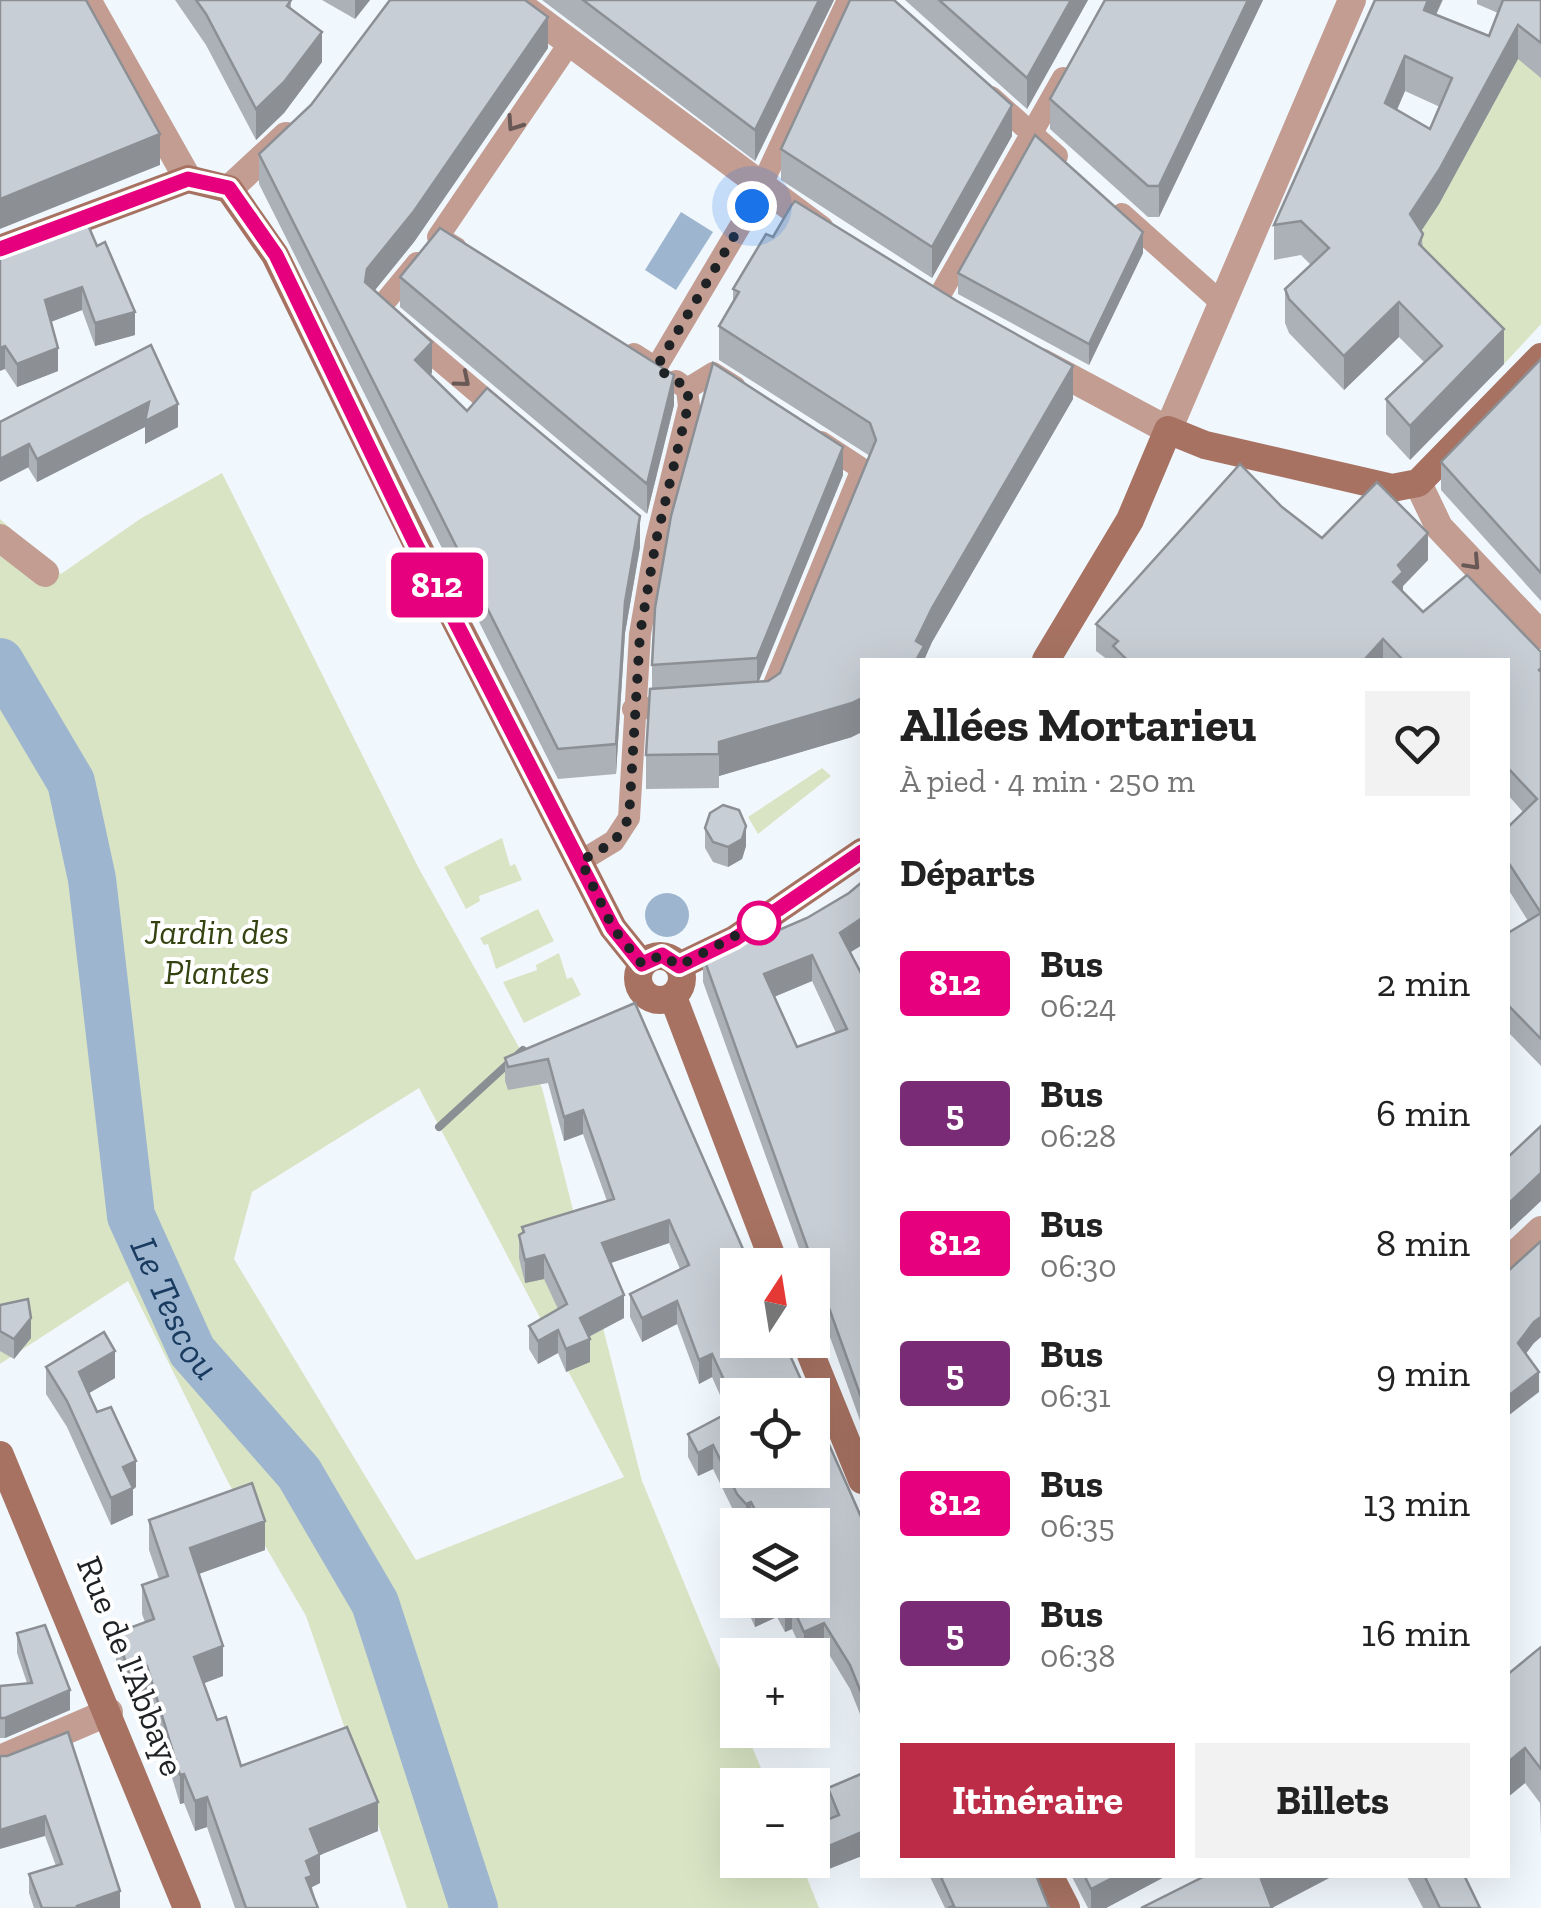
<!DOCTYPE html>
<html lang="fr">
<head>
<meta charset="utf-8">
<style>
	:root { --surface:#fff; --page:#f2f2f2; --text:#222; --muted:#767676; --accent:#bd2c46 }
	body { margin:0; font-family:"Zilla Slab",serif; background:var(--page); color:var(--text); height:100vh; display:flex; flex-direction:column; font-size:38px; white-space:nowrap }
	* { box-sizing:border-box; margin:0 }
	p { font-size:32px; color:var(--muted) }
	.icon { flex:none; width:55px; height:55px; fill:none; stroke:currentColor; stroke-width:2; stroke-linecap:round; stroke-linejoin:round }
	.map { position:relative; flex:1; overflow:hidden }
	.side { position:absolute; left:860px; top:658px; width:650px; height:1220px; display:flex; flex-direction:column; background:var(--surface); border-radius:0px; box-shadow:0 10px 40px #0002 }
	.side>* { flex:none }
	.badge { padding:0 20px; border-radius:8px; font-size:35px; line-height:65px }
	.needle { width:65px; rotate:12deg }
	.buttons { position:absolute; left:720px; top:1248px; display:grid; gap:20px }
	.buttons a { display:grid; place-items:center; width:110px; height:110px; border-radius:0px; background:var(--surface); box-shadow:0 10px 40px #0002; font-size:50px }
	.you { position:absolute; width:50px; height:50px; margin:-25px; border:8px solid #fff; border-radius:50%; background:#1a73e8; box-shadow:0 0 0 15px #1a73e833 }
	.map>.badge { position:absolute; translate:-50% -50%; box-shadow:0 0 0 5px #fff }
	h2 { padding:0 40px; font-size:38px; line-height:90px }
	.round { display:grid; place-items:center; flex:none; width:105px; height:105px; border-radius:0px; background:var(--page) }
	.summary { display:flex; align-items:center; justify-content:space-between; height:170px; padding:0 40px }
	h1 { font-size:48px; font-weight:800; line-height:75px }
	.button { display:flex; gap:20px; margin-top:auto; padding:20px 40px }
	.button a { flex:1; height:115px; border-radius:0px; background:var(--accent); color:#fff; font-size:40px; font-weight:800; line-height:115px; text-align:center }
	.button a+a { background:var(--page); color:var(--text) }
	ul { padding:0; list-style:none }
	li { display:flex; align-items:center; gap:30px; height:130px; padding:0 40px }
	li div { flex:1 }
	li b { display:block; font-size:38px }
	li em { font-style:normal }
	li .badge { min-width:110px; font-weight:700; text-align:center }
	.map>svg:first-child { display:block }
</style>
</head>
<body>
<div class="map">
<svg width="1541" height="1908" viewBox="0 0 1541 1908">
	<rect width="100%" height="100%" fill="#f0f7fd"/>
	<g fill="#d8e4c4" fill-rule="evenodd">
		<polygon points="1522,52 1541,72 1541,324 1504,364 1419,279 1418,228"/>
		<path d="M 222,473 L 418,867 L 542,1088 L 642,1481 L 737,1711 L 738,1730 L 745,1730 L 768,1785 L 738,1785 L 738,1860 L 800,1860 L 819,1908 L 407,1908 L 306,1616 L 228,1482 L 128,1281 L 0,1364 L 0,519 L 61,574 L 140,519 ZM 419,1088 L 624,1477 L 416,1560 L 234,1259 L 252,1192 Z"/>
		<polygon points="822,768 831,776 758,834 748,817"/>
		<polygon points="502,838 510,866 515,864 522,880 479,896 480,901 466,909 444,867"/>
		<polygon points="538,909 554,941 496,969 488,944 484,945 480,938"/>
		<polygon points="559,953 567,979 572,977 581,995 524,1023 503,982 537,970 536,965"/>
	</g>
	<g fill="#9eb5d0">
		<polygon points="681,212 713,232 676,290 645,270"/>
		<circle cx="667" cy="915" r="22"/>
	</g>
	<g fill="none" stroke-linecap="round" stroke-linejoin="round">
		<path stroke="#9eb5d0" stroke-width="48" id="s1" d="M 0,662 L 71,782 L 92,879 L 131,1216 L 192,1351 L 299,1473 L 375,1603 L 474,1908"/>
		<g stroke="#c39d92" stroke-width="22">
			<polyline points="991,97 1057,156"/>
			<polyline points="1122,214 1224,305"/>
			<polyline points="456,248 438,237 569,44"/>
			<polyline points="417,263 379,309 504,415"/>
			<polyline points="936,302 1063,78"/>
			<polyline points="634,354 656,368 752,206 848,0"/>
			<polyline points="687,389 713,373 735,387"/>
			<polyline points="768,699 862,469 821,442"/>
			<polyline points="633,709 676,706"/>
			<polyline points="581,861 614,841 629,818 640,634 656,541 689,406 687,389 676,381"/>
		</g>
		<g stroke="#c39d92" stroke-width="28">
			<polyline points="87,0 188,179"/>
			<polyline points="0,538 45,573"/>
			<polyline points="1508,1261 1541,1230"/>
			<polyline points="0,1759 109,1712"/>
		</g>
		<g stroke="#c39d92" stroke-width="28">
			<polyline points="513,0 820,229"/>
			<polyline points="229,189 286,136"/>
			<polyline points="1041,362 1168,430 1352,0"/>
			<polyline points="1418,483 1439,527 1541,635"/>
		</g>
		<g stroke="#a77262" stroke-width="28">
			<polyline points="0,249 188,179 229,189 275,255 430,571 613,928 642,964"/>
			<polyline points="1046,660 1130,520 1168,430 1205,445 1392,488 1418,483 1541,357"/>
			<circle cx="660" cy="978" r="22"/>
			<polyline points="679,966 735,939 862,852"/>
			<polyline points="673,997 775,1265"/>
			<polyline points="805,1340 862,1480"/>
			<polyline points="0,1455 187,1908"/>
			<polyline points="1049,1875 1066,1908"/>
		</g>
		<polyline stroke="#8a8f93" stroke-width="8" points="439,1127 523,1050"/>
	</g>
	<g fill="#acb1b7" fill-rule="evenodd">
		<polygon points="175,0 291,0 291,9 322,62 284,113 256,140 206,45"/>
		<polygon points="322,0 370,0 355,19"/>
		<polygon points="542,0 834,0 755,161"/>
		<polygon points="905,0 1088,0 1027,109"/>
		<polygon points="1263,0 1159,217 1148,217 1050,129 1050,99"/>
		<path d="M 1375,0 L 1443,0 L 1436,15 L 1489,36 L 1498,13 L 1477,4 L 1477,0 L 1541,0 L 1541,78 L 1518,59 L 1439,204 L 1421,231 L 1423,248 L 1504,364 L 1410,460 L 1386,434 L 1386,399 L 1424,362 L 1399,337 L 1344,390 L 1289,333 L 1285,323 L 1285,289 L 1311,265 L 1301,255 L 1274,260 L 1274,225 ZM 1405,91 L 1440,107 L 1430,129 L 1397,110 Z"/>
		<polygon points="548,48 414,242 374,291 432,373 430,374 467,411 640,547 625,633 616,774 558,779 259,184 259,154 311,105"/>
		<polygon points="1012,136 932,278 781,180 781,149"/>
		<polygon points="85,218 135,335 95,346 82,310 51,322 58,371 17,387 5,369 0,251"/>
		<polygon points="1143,253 1089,365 958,294 958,273"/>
		<polygon points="400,277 674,405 647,514 400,307"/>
		<polygon points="733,289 1073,399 932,642 924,660 862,660 852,737 719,776 719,788 646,789 646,755 652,689 652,665 843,475 758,682 768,681 780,673 870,456 719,360 719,326 733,303"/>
		<polygon points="1541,359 1541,601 1441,490 1441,462"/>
		<polygon points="0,422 178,427 145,444 145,427 37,482"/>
		<polygon points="1282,507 1322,538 1428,560 1403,586 1403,592 1423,612 1541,652 1541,1066 1508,1032 1508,933 1528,921 1508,889 1508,827 1523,812 1508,795 1508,660 1108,660 1096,651 1096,624"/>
		<polygon points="705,828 746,846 742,859 728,867 713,862 705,848"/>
		<path d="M 849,893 L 862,945 L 850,952 L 862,975 L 862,1426 L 812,1287 L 812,1265 L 805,1265 L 703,982 L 703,956 L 765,936 L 807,918 ZM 812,981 L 836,1033 L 797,1047 L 774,997 Z"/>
		<polygon points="635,1003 862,1519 862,1719 850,1689 824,1646 804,1655 792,1629 785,1632 777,1617 755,1627 746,1607 746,1600 812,1600 812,1525 745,1525 737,1518 713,1469 698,1476 688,1457 688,1434 728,1413 712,1377 699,1384 677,1324 642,1342 630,1317 630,1294 680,1269 669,1243 611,1263 624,1318 589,1337 590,1362 566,1372 558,1353 538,1364 529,1349 529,1326 558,1309 544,1279 525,1283 519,1258 519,1235 522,1233 522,1227 607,1201 583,1134 564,1141 548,1083 508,1090 505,1081 505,1058"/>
		<polygon points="0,1305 31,1338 14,1359 0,1351"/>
		<polygon points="46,1367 115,1378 89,1393 136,1487 133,1489 133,1515 111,1525 67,1427 46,1394"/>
		<polygon points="149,1520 265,1550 199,1574 223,1676 204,1683 217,1720 241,1766 378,1831 320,1855 320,1883 312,1887 318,1908 235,1908 207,1827 195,1831 184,1803 180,1804 147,1695 129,1702 116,1662 116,1633 145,1622 142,1614 142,1585 159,1579 149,1550"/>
		<polygon points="17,1633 70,1710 5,1738 0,1738 0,1686 27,1683 17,1653"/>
		<polygon points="1541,1647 1541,1836 1540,1803 1525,1783 1508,1797 1508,1674"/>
		<polygon points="0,1756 120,1908 34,1908 29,1893 29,1874 56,1866 45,1836"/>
		<polygon points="862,1777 829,1869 819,1847 819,1823 831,1818 828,1812 828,1788"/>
		<polygon points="929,1875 1036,1875 1049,1908 945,1908"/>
		<polygon points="1071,1875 1168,1875 1106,1908 1088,1908"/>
		<polygon points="1406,1875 1464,1875 1480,1908 1423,1908"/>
	</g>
	<g fill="#8c9095">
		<polygon points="355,0 370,0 355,19"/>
		<polygon points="819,0 834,0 755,161 755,130"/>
		<polygon points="1071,0 1088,0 1027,109 1027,78"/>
		<polygon points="1248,0 1263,0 1159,217 1159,186"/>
		<polygon points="1428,0 1442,0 1424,44 1424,10"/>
		<polygon points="548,17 548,48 414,242 367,300 365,282 367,269"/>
		<polygon points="1518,25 1518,59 1439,204 1410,248 1410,214"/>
		<polygon points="322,32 322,62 284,113 256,140 256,109"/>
		<polygon points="1405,56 1405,91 1385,137 1385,103"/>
		<polygon points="1012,105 1012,136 932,278 932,247"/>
		<polygon points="160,134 160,165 0,229 0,199"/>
		<polygon points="1143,232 1143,253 1089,365 1089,344"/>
		<polygon points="82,287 82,310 45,324 45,300"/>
		<polygon points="1399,302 1399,337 1344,390 1344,356"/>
		<polygon points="135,312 135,335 95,346 95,323"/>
		<polygon points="1504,329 1504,364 1410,460 1410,426"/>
		<polygon points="432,342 432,373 415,391 415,360"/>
		<polygon points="5,346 5,369 0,371 0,348"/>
		<polygon points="58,348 58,371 17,387 17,364"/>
		<polygon points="1073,366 1073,399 932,642 924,660 916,660 916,641 932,608"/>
		<polygon points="674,375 674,405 647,514 647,484"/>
		<polygon points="149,402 178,404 178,427 145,444 145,427 37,482 37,459"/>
		<polygon points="29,444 29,467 0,482 0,459"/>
		<polygon points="843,447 843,475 757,686 757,658"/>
		<polygon points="640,516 640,547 625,633 616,774 616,744 625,602"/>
		<polygon points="1428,533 1428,560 1403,586 1403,599 1393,582 1398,565"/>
		<polygon points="1383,639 1383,660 1364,660"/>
		<polygon points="862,698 862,732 852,737 719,776 719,788 719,742"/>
		<polygon points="746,826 746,846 742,859 728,867 728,847"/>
		<polygon points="862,918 862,945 840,959 840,933"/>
		<polygon points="812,955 812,981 764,1001 764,974"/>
		<polygon points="583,1110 583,1134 564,1141 564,1117"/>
		<polygon points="1541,1173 1541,1201 1508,1232 1508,1204"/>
		<polygon points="669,1220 669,1243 602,1266 602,1243"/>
		<polygon points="544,1255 544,1279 525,1283 525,1260"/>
		<polygon points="624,1295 624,1318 580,1341 580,1318"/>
		<polygon points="677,1301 677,1324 642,1342 642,1318"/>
		<polygon points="1541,1317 1541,1337 1534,1343 1518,1364 1518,1343 1534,1322"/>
		<polygon points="31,1318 31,1338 14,1359 14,1339"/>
		<polygon points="558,1330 558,1353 538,1364 538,1341"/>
		<polygon points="590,1339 590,1362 566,1372 566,1349"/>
		<polygon points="115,1351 115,1378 79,1399 79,1372"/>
		<polygon points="712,1354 712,1377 699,1384 699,1360"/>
		<polygon points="1539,1372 1539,1392 1508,1416 1508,1396"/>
		<polygon points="713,1445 713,1469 698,1476 698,1453"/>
		<polygon points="136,1461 136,1487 133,1489 133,1515 111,1525 111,1498 123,1467"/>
		<polygon points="751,1502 751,1525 746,1525 746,1504"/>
		<polygon points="265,1521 265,1550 190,1577 190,1548"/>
		<polygon points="764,1600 777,1600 777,1617 755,1627 755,1604"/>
		<polygon points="792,1606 792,1629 785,1632 785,1609"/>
		<polygon points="824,1623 824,1646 804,1655 804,1632"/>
		<polygon points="223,1646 223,1676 194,1687 194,1657"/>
		<polygon points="147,1666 147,1695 129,1702 129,1672"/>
		<polygon points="70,1690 70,1710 5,1738 5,1718"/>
		<polygon points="1525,1748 1525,1783 1508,1797 1508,1762"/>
		<polygon points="184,1774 184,1803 180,1804 180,1775"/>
		<polygon points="207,1797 207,1827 195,1831 195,1801"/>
		<polygon points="378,1802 378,1831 320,1855 320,1883 312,1887 312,1905 306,1907 306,1861 310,1829"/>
		<polygon points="45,1816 45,1836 0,1849 0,1830"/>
		<polygon points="862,1832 862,1856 829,1869 829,1846"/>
		<polygon points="1118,1875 1168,1875 1106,1908 1091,1908 1091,1889"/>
		<polygon points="1268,1875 1335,1875 1272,1908 1261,1879"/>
		<polygon points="120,1891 120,1908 77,1908 77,1906"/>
	</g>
	<g fill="#c8ced5" stroke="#8c9095" stroke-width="2.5" fill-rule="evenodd">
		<polygon points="0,0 86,0 160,134 0,199"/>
		<polygon points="196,0 291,0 287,6 322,32 284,82 256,109 206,14"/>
		<polygon points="390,0 525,0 548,17 414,211 367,269 365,282 432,342 415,360 467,411 487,388 640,516 625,602 616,744 558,749 259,154 311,105"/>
		<polygon points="583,0 819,0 755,130"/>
		<polygon points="850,0 894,0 1012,105 932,247 781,149"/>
		<polygon points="939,0 1071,0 1027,78"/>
		<polygon points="1105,0 1248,0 1159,186 1148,186 1050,99"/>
		<path d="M 1375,0 L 1428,0 L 1424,10 L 1489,36 L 1503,0 L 1541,0 L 1541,43 L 1518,25 L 1439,170 L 1410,214 L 1423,234 L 1419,244 L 1504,329 L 1410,426 L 1386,399 L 1442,346 L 1399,302 L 1344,356 L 1289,299 L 1285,289 L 1329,248 L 1301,221 L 1274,225 ZM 1405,56 L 1452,78 L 1430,129 L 1385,103 Z"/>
		<polygon points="1035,135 1143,232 1089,344 958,273"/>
		<polygon points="795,201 957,301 1073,366 932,608 916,641 924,646 916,660 862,660 862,698 852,703 719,742 719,754 646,755 650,689 768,681 780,673 876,440 870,423 719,326 739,292 733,289 766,234 773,237 791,206"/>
		<polygon points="85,218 97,246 105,242 135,312 95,323 82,287 45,300 58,348 17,364 5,346 0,348 0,251"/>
		<polygon points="440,228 674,375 647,484 400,277"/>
		<polygon points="151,345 178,404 145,421 149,402 37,459 29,444 0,459 0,422"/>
		<polygon points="1541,359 1541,573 1441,462"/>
		<polygon points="713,363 843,447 757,658 652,665 655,608 671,516"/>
		<polygon points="1240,464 1282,507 1322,538 1377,482 1428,533 1398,565 1403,572 1393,582 1423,612 1467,575 1541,652 1541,668 1539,670 1541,672 1541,913 1508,862 1508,827 1537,799 1508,768 1508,660 1403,660 1383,639 1364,660 1127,660 1113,646 1118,641 1096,624"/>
		<polygon points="723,805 739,810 746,826 742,839 728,847 713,842 705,828 710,813"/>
		<path d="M 862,882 L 862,918 L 840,933 L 862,975 L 862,1400 L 703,956 L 763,930 L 765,936 L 807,918 L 849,893 ZM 812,955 L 847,1029 L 797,1047 L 764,974 Z"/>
		<polygon points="1541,913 1541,1039 1508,1005 1508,933"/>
		<polygon points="635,1003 750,1265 738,1265 738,1340 783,1340 808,1395 738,1395 738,1470 812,1470 812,1406 862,1519 862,1695 850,1665 824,1623 804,1632 792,1606 785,1609 780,1600 812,1600 812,1525 763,1525 751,1502 746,1504 737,1494 713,1445 698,1453 688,1434 737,1408 712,1354 699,1360 677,1301 642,1318 630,1294 689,1265 669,1220 602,1243 624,1295 580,1318 590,1339 566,1349 558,1330 538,1341 529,1326 567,1304 544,1255 525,1260 519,1235 524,1232 522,1227 614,1199 583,1110 564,1117 548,1059 508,1067 505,1058"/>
		<polygon points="1541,1126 1541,1173 1508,1204 1508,1157"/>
		<polygon points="1541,1241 1541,1317 1534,1322 1518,1343 1539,1372 1508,1396 1508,1271"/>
		<polygon points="28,1299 31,1318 14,1339 0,1331 0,1305"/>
		<polygon points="104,1332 115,1351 79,1372 97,1412 111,1407 136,1461 123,1467 133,1488 111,1498 67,1401 46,1367"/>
		<polygon points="252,1483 265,1521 190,1548 223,1646 194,1657 217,1720 226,1717 241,1766 347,1727 378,1802 310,1829 320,1854 306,1861 312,1876 306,1878 318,1908 246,1908 207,1797 195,1801 184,1774 180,1775 147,1666 129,1672 116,1633 154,1619 142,1585 168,1576 149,1520"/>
		<polygon points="45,1625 70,1690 5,1718 0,1718 0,1686 32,1683 17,1633"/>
		<polygon points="1541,1647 1541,1769 1525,1748 1508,1762 1508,1674"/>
		<polygon points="68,1732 120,1891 77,1906 78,1908 42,1908 29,1874 62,1864 45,1816 0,1830 0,1756 7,1756"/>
		<polygon points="861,1774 862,1777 862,1832 829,1846 819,1823 839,1815 828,1788"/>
		<polygon points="940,1875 1036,1875 1049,1908 948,1908 954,1906"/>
		<polygon points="1084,1875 1118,1875 1091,1889"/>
		<polygon points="1207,1875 1268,1875 1261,1879 1272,1908 1141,1908"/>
		<polygon points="1424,1875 1464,1875 1480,1908 1440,1908"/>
	</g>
	<defs><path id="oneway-chevron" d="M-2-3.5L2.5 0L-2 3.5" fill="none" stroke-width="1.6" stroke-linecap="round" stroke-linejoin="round" transform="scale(2.5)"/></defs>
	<g stroke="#695956">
		<use href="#oneway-chevron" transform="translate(514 124) rotate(124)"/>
		<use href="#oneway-chevron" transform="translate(463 380) rotate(40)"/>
		<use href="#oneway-chevron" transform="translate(1473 563) rotate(47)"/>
	</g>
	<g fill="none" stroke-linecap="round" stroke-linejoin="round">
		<g stroke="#fff" stroke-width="22">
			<polyline id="line" points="0,249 188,179 229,188 276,255 414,541 613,928 642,964 662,955 679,966 735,939 862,852"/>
		</g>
		<use href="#line" stroke="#e6007e" stroke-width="15"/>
		<polyline stroke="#1f2224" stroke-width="10" stroke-dasharray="0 18" points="752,206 656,368 688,388 688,406 656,541 640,634 629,818 614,842 581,861 613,928 642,964 662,955 679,966 763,921 759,923"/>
	</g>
	<circle fill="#fff" stroke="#e6007e" stroke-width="5" cx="759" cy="923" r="20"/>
	<g text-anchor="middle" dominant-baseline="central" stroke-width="8" stroke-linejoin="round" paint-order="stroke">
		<g font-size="35" font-style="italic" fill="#354310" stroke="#fff">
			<text x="217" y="932">Jardin des<tspan x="217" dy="40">Plantes</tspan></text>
		</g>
		<g font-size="35" fill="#1f2224" stroke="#fff">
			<text transform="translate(131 1666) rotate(68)">Rue de l'Abbaye</text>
		</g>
		<g font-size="38" font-style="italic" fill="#193b60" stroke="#fff">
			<text stroke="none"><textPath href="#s1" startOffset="680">Le Tescou</textPath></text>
		</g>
	</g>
</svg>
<div class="buttons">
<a><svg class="needle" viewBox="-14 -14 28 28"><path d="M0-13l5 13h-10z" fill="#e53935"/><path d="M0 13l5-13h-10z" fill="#767676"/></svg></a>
<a><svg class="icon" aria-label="locate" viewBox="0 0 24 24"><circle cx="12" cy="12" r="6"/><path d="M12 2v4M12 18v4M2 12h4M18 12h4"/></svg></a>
<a><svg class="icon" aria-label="layers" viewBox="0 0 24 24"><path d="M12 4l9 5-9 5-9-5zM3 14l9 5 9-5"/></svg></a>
<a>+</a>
<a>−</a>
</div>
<div class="you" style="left:752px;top:206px"></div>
<b class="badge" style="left:437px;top:585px;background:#e6007e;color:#fff">812</b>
<section class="side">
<div class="summary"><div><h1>Allées Mortarieu</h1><p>À pied · 4 min · 250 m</p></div><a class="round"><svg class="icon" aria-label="heart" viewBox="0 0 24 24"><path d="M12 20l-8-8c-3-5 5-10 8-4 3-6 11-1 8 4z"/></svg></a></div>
<h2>Départs</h2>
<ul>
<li><span class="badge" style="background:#e6007e;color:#fff">812</span><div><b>Bus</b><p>06:24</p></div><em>2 min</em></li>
<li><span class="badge" style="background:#792b75;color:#fff">5</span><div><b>Bus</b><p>06:28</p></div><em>6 min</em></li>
<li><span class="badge" style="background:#e6007e;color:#fff">812</span><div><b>Bus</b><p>06:30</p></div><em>8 min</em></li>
<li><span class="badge" style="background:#792b75;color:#fff">5</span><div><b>Bus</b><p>06:31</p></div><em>9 min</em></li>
<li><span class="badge" style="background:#e6007e;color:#fff">812</span><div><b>Bus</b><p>06:35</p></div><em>13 min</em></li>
<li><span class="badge" style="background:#792b75;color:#fff">5</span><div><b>Bus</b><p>06:38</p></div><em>16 min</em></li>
</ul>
<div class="button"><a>Itinéraire</a><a>Billets</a></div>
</section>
</div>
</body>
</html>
